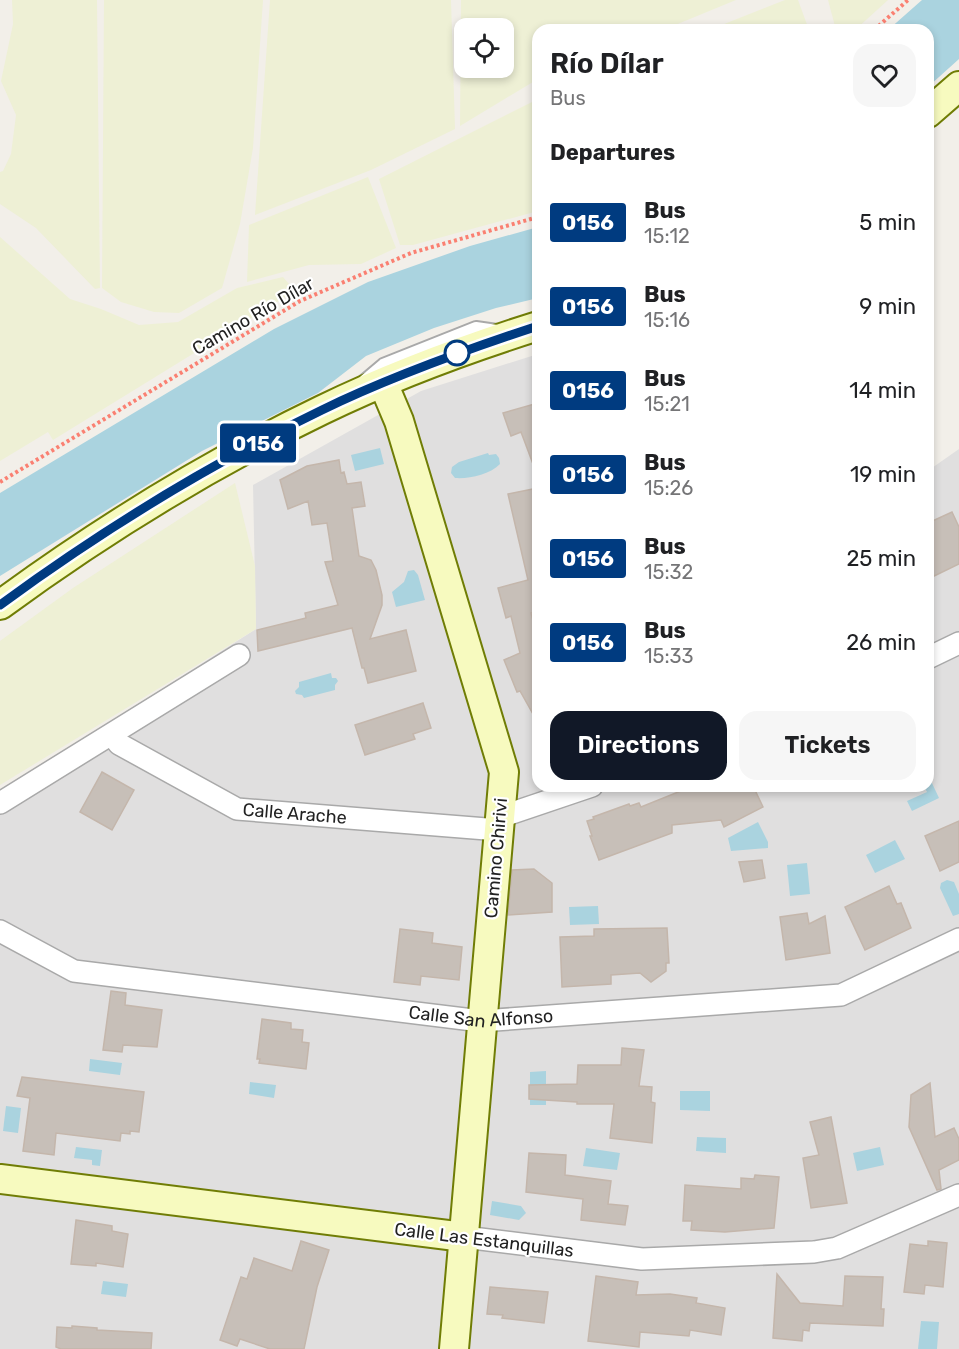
<!DOCTYPE html>
<html lang="en">
<head>
<meta charset="utf-8">
<style>
	:root { --surface:#fff; --page:#f6f6f6; --text:#202124; --muted:#757577; --accent:#111827 }
	body { margin:0; font-family:Rubik,sans-serif; background:var(--page); color:var(--text); height:100vh; display:flex; flex-direction:column; font-size:22px; white-space:nowrap }
	* { box-sizing:border-box; margin:0 }
	p { font-size:20px; color:var(--muted) }
	.icon { flex:none; width:33px; height:33px; fill:none; stroke:currentColor; stroke-width:2; stroke-linecap:round; stroke-linejoin:round }
	.map { position:relative; flex:1; overflow:hidden }
	.sheet { position:absolute; left:532px; top:24px; width:402px; height:768px; display:flex; flex-direction:column; background:var(--surface); border-radius:18px; box-shadow:0 3px 9px #0003 }
	.sheet>* { flex:none }
	.badge { padding:0 12px; border-radius:4px; font-size:21px; line-height:39px }
	.buttons { position:absolute; left:454px; top:18px; display:grid; gap:12px }
	.buttons a { display:grid; place-items:center; width:60px; height:60px; border-radius:12px; background:var(--surface); box-shadow:0 3px 9px #0003; font-size:30px }
	.map>.badge { position:absolute; translate:-50% -50%; box-shadow:0 0 0 3px #fff }
	h2 { padding:0 18px; font-size:22px; line-height:54px }
	.round { display:grid; place-items:center; flex:none; width:63px; height:63px; border-radius:18px; background:var(--page) }
	.headline { display:flex; align-items:center; justify-content:space-between; height:102px; padding:0 18px }
	h1 { font-size:28px; font-weight:600; line-height:45px }
	.primary-button { display:flex; gap:12px; margin-top:auto; padding:12px 18px }
	.primary-button a { flex:1; height:69px; border-radius:18px; background:var(--accent); color:#fff; font-size:24px; font-weight:600; line-height:69px; text-align:center }
	.primary-button a+a { background:var(--page); color:var(--text) }
	ul { padding:0; list-style:none }
	li { display:flex; align-items:center; gap:18px; height:84px; padding:0 18px }
	li div { flex:1 }
	li b { display:block; font-size:22px }
	li em { font-style:normal }
	li .badge { min-width:66px; font-weight:700; text-align:center }
	.map>svg:first-child { display:block }
</style>
</head>
<body>
<div class="map">
<svg width="959" height="1349" viewBox="0 0 959 1349">
	<rect width="100%" height="100%" fill="#f2efe9"/>
	<polygon fill="#e0dfdf" points="538,354 538,786 928,786 929,470 959,449 959,1349 0,1349 0,792 256,629 253,485 421,391"/>
	<g fill="#eef0d5" fill-rule="evenodd">
		<polygon points="12,0 97,0 100,288 95,289 36,228 0,204 0,172 3,171 11,154 16,115 1,81 13,24"/>
		<polygon points="104,0 263,0 253,148 240,224 222,288 179,313 154,312 121,302 102,288"/>
		<polygon points="270,0 451,0 455,129 371,170 255,215"/>
		<path d="M 461,0 L 736,0 L 663,30 L 538,30 L 538,79 L 460,126 ZM 465,28 L 504,28 L 504,68 L 465,68 Z"/>
		<polygon points="785,0 798,0 809,30 709,30"/>
		<polygon points="828,0 888,0 855,30 836,30"/>
		<polygon points="538,99 538,211 413,245 400,245 379,179"/>
		<polygon points="368,177 396,248 361,264 309,265 247,282 249,225"/>
		<polygon points="0,237 70,299 101,309 139,325 178,322 237,288 283,277 295,291 53,440 48,432 0,461"/>
		<polygon points="235,483 255,566 256,629 0,785 0,641 73,588"/>
	</g>
	<g fill="#aad3df">
		<polygon points="922,0 959,0 959,59 929,86 928,30 888,30"/>
		<polygon points="538,227 538,298 496,308 434,328 366,356 318,393 202,451 0,576 0,493 274,329 368,282 470,246"/>
		<polygon points="380,448 384,464 355,471 351,455"/>
		<path d="M 488,453 L 489,455 L 496,454 L 499,458 L 500,464 C 489,475 469,479 455,478 L 451,473 L 452,467 L 459,462 Z"/>
		<polygon points="414,570 418,575 425,600 396,607 392,592 404,582 408,571"/>
		<polygon points="331,673 332,678 336,678 338,681 335,685 335,690 304,698 302,695 296,694 295,691 299,687 299,682"/>
		<polygon points="931,781 939,798 912,811 907,801 927,792 924,786 928,786"/>
		<polygon points="758,822 768,842 768,848 731,851 728,838"/>
		<polygon points="895,840 905,859 875,873 866,855"/>
		<polygon points="807,863 810,894 790,896 787,865"/>
		<polygon points="947,880 954,882 959,894 959,914 953,916 940,888 941,883"/>
		<polygon points="598,906 599,924 570,925 569,907"/>
		<polygon points="90,1059 122,1063 120,1075 89,1071"/>
		<polygon points="546,1071 546,1105 530,1105 530,1072"/>
		<polygon points="250,1082 276,1085 274,1098 249,1094"/>
		<polygon points="680,1091 710,1091 710,1111 680,1110"/>
		<polygon points="6,1106 21,1108 18,1133 3,1131"/>
		<polygon points="697,1137 726,1138 726,1153 696,1151"/>
		<polygon points="76,1147 102,1150 100,1166 92,1165 92,1160 74,1158"/>
		<polygon points="880,1147 884,1165 857,1171 853,1153"/>
		<polygon points="586,1148 620,1153 617,1170 583,1166"/>
		<polygon points="492,1201 521,1206 526,1213 519,1220 490,1215"/>
		<polygon points="103,1281 128,1284 126,1297 101,1294"/>
		<polygon points="921,1321 939,1322 937,1349 918,1349"/>
	</g>
	<g fill="#c7bfb8" stroke="#c4b6ab" stroke-width="1.5">
		<polygon points="538,403 538,472 536,472 521,432 511,436 503,413"/>
		<polygon points="339,460 341,473 344,472 347,484 361,482 365,506 352,508 359,556 371,560 376,570 382,595 382,605 370,639 406,630 416,671 368,683 364,668 362,668 352,628 258,651 257,630 306,618 305,613 338,605 325,562 333,561 327,523 312,525 308,501 288,509 280,480 307,466"/>
		<polygon points="538,488 538,611 531,613 538,640 538,723 520,691 517,692 504,660 520,653 511,616 506,618 498,588 528,580 508,494"/>
		<polygon points="952,512 959,527 959,564 928,579 928,523"/>
		<polygon points="423,703 431,728 413,734 415,739 365,755 355,725"/>
		<polygon points="102,772 134,790 112,830 80,812"/>
		<polygon points="693,786 753,786 763,807 724,827 721,820 672,825 672,833 599,860 590,836 592,836 587,821 594,819 593,817 629,804 630,806 639,803 641,807"/>
		<polygon points="959,821 959,862 940,871 925,836"/>
		<polygon points="762,860 765,878 744,882 739,862"/>
		<polygon points="534,869 552,883 552,912 508,915 512,870"/>
		<polygon points="889,886 897,904 901,903 911,928 865,950 845,907"/>
		<polygon points="807,913 809,924 825,916 830,953 786,960 780,917"/>
		<polygon points="667,928 669,963 666,963 666,971 651,982 640,973 611,975 611,984 562,987 560,937 594,936 594,929"/>
		<polygon points="400,929 433,933 432,943 462,947 459,980 421,976 420,985 394,982"/>
		<polygon points="111,991 126,993 125,1005 162,1010 157,1047 123,1045 122,1052 103,1050"/>
		<polygon points="262,1019 291,1023 291,1029 303,1030 302,1042 309,1043 306,1069 259,1063 260,1059 257,1059"/>
		<polygon points="622,1048 644,1050 639,1086 652,1087 651,1102 655,1103 652,1143 610,1138 614,1104 577,1104 577,1102 529,1099 529,1085 577,1084 578,1065 621,1065"/>
		<polygon points="22,1077 144,1092 139,1132 130,1131 130,1134 121,1133 120,1141 56,1133 54,1155 23,1151 30,1098 17,1096"/>
		<polygon points="930,1083 935,1137 954,1128 959,1139 959,1160 939,1170 941,1189 937,1190 909,1127 911,1095"/>
		<polygon points="831,1117 847,1203 811,1208 803,1158 819,1155 810,1122"/>
		<polygon points="529,1153 566,1155 565,1175 611,1181 608,1204 628,1206 625,1225 581,1220 583,1199 526,1192"/>
		<polygon points="755,1175 779,1177 774,1228 725,1232 691,1230 692,1221 683,1221 685,1185 741,1189 741,1178 754,1179"/>
		<polygon points="76,1220 112,1226 112,1231 128,1234 123,1267 96,1263 96,1266 71,1264"/>
		<polygon points="301,1241 329,1250 317,1287 304,1349 270,1349 240,1339 237,1346 220,1340 241,1277 247,1279 254,1258 292,1271"/>
		<polygon points="928,1241 947,1243 943,1287 925,1285 924,1294 904,1292 910,1244 928,1246"/>
		<polygon points="777,1274 800,1303 843,1306 845,1276 883,1277 881,1309 884,1309 883,1326 810,1323 809,1331 803,1330 802,1341 773,1338"/>
		<polygon points="596,1276 638,1282 636,1295 670,1294 697,1298 696,1303 725,1308 721,1335 690,1330 689,1336 640,1332 639,1347 588,1341"/>
		<polygon points="490,1287 548,1292 544,1323 502,1318 503,1315 487,1314"/>
		<polygon points="72,1326 97,1328 97,1330 152,1333 151,1349 61,1349 56,1347 57,1327 72,1328"/>
	</g>
	<g fill="none" stroke-linecap="round" stroke-linejoin="round">
		<g stroke="#a9a9a9" stroke-width="14">
			<polyline id="lane" points="364,380 383,364 476,327 497,330"/>
		</g>
		<g stroke="#a9a9a9" stroke-width="24">
			<g id="street">
				<polyline points="928,658 959,643"/>
				<path id="s1" d="M 112,735 L 119,744 L 237,809 L 499,830"/>
				<polyline points="0,803 239,655"/>
				<polyline points="500,817 592,786"/>
				<path id="s2" d="M 0,931 L 74,971 L 481,1021 L 841,995 L 959,939"/>
				<polyline points="464,1237 642,1259 814,1252 837,1248 959,1195"/>
			</g>
		</g>
		<g stroke="#707d05" stroke-width="32">
			<g id="secondary">
				<polyline points="928,113 959,86"/>
				<polyline points="383,383 399,421 504,772 454,1349"/>
				<path d="M 0,605 C 101,531 210,464 322,410 C 392,376 465,349 538,326"/>
				<polyline points="0,1179 464,1237"/>
			</g>
		</g>
		<g stroke="#fa8072" stroke-width="4" stroke-dasharray="3 3" stroke-linecap="butt">
			<polyline points="874,30 908,0"/>
			<polyline points="0,482 300,301 411,253 538,217"/>
		</g>
		<use href="#lane" stroke="#fff" stroke-width="10"/>
		<use href="#street" stroke="#fff" stroke-width="21"/>
		<use href="#secondary" stroke="#f7fabf" stroke-width="28"/>
	</g>
	<g fill="none" stroke-linecap="round" stroke-linejoin="round">
		<g stroke="#fff" stroke-width="14">
			<path id="line" d="M 0,605 C 101,531 210,464 322,410 C 392,376 465,350 538,326"/>
		</g>
		<use href="#line" stroke="#003b80" stroke-width="9"/>
	</g>
	<circle fill="#fff" stroke="#003b80" stroke-width="3" cx="457" cy="353" r="12"/>
	<g text-anchor="middle" dominant-baseline="central" stroke-width="4.5" stroke-linejoin="round" paint-order="stroke">
		<g font-size="18" fill="#222" stroke="#fff">
			<text transform="translate(253 316) rotate(-30)">Camino Río Dílar</text>
			<text stroke="none"><textPath href="#s1" startOffset="204">Calle Arache</textPath></text>
			<text transform="translate(496 858) rotate(-85)">Camino Chirivi</text>
			<text stroke="none"><textPath href="#s2" startOffset="494">Calle San Alfonso</textPath></text>
			<text transform="translate(484 1240) rotate(7)">Calle Las Estanquillas</text>
		</g>
	</g>
</svg>
<div class="buttons">
<a><svg class="icon" aria-label="locate" viewBox="0 0 24 24"><circle cx="12" cy="12" r="6"/><path d="M12 2v4M12 18v4M2 12h4M18 12h4"/></svg></a>
</div>
<b class="badge" style="left:258px;top:443px;background:#003b80;color:#fff">0156</b>
<section class="sheet">
<div class="headline"><div><h1>Río Dílar</h1><p>Bus</p></div><a class="round"><svg class="icon" aria-label="heart" viewBox="0 0 24 24"><path d="M12 20l-8-8c-3-5 5-10 8-4 3-6 11-1 8 4z"/></svg></a></div>
<h2>Departures</h2>
<ul>
<li><span class="badge" style="background:#003b80;color:#fff">0156</span><div><b>Bus</b><p>15:12</p></div><em>5 min</em></li>
<li><span class="badge" style="background:#003b80;color:#fff">0156</span><div><b>Bus</b><p>15:16</p></div><em>9 min</em></li>
<li><span class="badge" style="background:#003b80;color:#fff">0156</span><div><b>Bus</b><p>15:21</p></div><em>14 min</em></li>
<li><span class="badge" style="background:#003b80;color:#fff">0156</span><div><b>Bus</b><p>15:26</p></div><em>19 min</em></li>
<li><span class="badge" style="background:#003b80;color:#fff">0156</span><div><b>Bus</b><p>15:32</p></div><em>25 min</em></li>
<li><span class="badge" style="background:#003b80;color:#fff">0156</span><div><b>Bus</b><p>15:33</p></div><em>26 min</em></li>
</ul>
<div class="primary-button"><a>Directions</a><a>Tickets</a></div>
</section>
</div>
</body>
</html>
